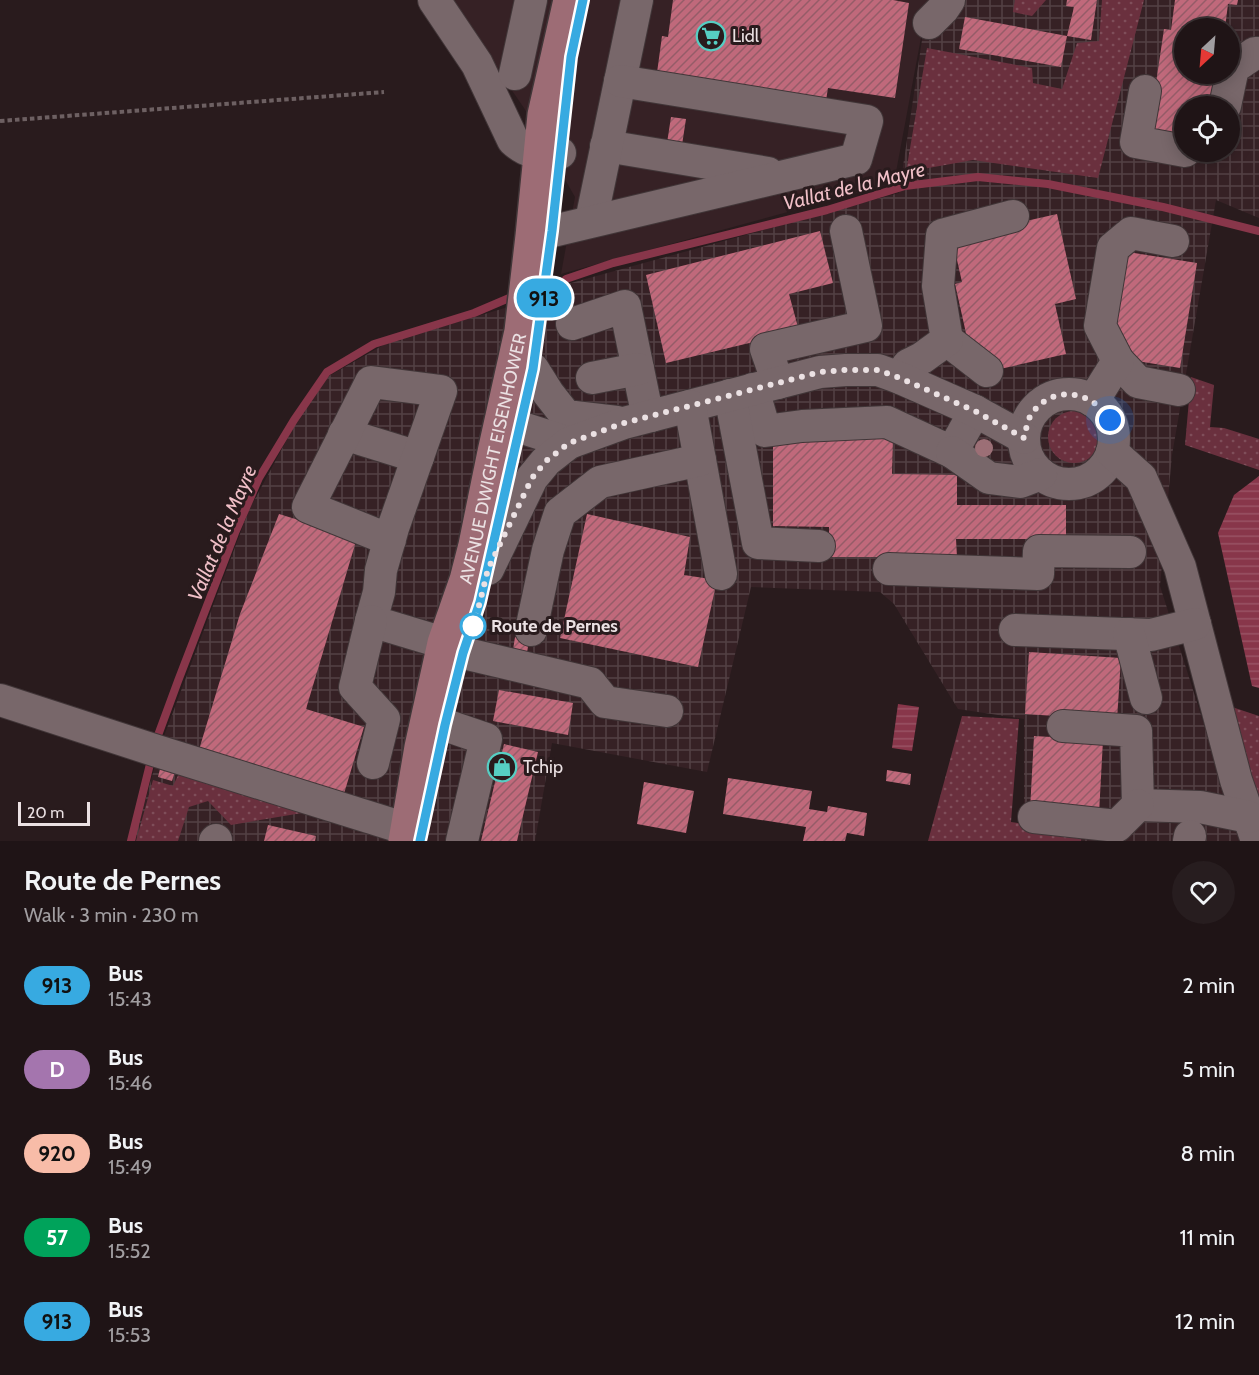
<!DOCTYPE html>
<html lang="en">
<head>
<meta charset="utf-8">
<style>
	:root { --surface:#1f1416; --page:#271d1f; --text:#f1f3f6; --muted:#a19ea1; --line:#3c3335 }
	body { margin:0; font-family:Cabin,sans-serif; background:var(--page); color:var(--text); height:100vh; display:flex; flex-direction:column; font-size:22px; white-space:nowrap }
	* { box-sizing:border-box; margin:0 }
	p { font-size:20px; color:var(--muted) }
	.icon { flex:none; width:33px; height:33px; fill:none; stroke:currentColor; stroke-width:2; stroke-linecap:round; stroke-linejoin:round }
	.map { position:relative; height:841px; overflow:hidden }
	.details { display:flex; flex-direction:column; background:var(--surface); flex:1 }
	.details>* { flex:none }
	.badge { padding:0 12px; border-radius:20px; font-size:21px; line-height:39px }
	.needle { width:39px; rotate:206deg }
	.tools { position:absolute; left:1174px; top:18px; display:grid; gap:12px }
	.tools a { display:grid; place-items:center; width:66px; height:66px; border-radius:50%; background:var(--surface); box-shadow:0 3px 15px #0003,0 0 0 2px var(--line); font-size:30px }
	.scale { position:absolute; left:18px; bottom:15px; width:72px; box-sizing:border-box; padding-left:6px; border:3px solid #ebe1e3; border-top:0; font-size:16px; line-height:21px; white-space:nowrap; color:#ebe1e3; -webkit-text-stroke:4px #291b1d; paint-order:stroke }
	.you { position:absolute; width:30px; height:30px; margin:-15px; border:4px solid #fff; border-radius:50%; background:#1a73e8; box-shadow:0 0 0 9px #1a73e833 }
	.map>.badge { position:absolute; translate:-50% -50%; box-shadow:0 0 0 3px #fff }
	.round { display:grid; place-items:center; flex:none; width:63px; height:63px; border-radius:32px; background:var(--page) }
	.head { display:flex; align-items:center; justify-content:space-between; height:102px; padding:0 24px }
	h1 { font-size:28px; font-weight:700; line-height:45px }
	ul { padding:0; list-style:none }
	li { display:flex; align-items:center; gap:18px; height:84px; padding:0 24px }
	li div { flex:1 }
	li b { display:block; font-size:22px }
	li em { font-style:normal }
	li .badge { min-width:66px; font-weight:700; text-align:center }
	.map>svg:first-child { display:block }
</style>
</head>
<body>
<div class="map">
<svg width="1259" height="841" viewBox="0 0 1259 841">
	<defs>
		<pattern id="industrial-grid" width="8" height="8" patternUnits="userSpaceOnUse" patternTransform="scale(1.5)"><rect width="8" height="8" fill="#362125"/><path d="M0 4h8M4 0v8" fill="none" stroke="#534144"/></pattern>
		<pattern id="grass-dots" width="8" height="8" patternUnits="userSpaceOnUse" patternTransform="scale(1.5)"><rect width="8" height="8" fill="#6a303e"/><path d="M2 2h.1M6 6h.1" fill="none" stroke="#7f4e5a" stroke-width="1.8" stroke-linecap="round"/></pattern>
		<pattern id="water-rules" width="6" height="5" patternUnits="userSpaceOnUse" patternTransform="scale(1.5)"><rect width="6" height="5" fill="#88364a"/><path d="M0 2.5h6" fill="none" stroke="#995364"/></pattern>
		<pattern id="building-hatch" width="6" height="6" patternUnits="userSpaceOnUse" patternTransform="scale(1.5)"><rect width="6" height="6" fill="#c0697b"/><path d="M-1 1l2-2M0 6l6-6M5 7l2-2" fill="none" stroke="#955c68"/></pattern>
	</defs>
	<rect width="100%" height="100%" fill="#291b1d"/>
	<polygon fill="#362125" points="450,0 928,0 894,183 561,274 575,197 524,108"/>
	<path fill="url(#industrial-grid)" fill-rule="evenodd" d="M 928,0 L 1259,0 L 1259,218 L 1216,200 L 1172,455 L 1160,586 L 1241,841 L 1023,841 L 1024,828 L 1024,719 L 958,709 L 894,604 L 880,592 L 751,587 L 707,772 L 552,743 L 535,841 L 134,841 L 161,744 L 249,510 L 298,419 L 329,376 L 387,343 L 512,306 L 560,286 L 899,193 ZM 1185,28 L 1230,28 L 1230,74 L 1185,74 ZM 1185,106 L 1230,106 L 1230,152 L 1185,152 Z"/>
	<g fill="url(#grass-dots)">
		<polygon points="1015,0 1046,0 1032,16 1013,12"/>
		<polygon points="1102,0 1144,0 1098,178 973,160 906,172 927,48 1032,68 1033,83 1062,89 1077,43 1099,41"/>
		<polygon points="1191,377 1214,385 1210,427 1224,428 1259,439 1259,470 1185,445"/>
		<circle cx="1074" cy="437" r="26"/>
		<polygon points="1229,706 1259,716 1259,804"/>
		<polygon points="962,716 1019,719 1011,822 1082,832 1081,841 928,841"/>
		<polygon points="182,767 320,810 231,825 208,801 189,807 178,841 136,841 153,780 173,786"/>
	</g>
	<g fill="url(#water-rules)">
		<polygon points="1259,476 1259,688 1252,686 1218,533 1234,495"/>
		<polygon points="898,704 919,707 912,751 892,748"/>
	</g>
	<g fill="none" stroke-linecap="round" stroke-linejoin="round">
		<g stroke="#88364a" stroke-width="8">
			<polyline points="566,279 613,263 827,210 905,186 978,177 1048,184 1163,207 1259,231"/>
			<polyline points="157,738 178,681 235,533 259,478 294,420 327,372 374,344 474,313 514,296"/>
			<polyline points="131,841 151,760"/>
		</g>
	</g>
	<g fill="url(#building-hatch)">
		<polygon points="673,0 893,0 909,3 895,98 828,88 825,107 656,80 662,36 668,37"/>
		<polygon points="1067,0 1097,0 1091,40 1067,36 1074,7 1066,6"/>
		<polygon points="1175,0 1238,0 1237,5 1228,4 1225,28 1185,28 1185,74 1220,74 1215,105 1201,103 1200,106 1185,106 1185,136 1149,130 1164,29 1171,30"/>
		<polygon points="965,17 1067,36 1061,67 959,49"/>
		<polygon points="671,117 686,119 682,145 667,143"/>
		<polygon points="1057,214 1076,299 1055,304 1066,354 1000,369 979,358 975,340 968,342 955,284 962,282 952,238"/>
		<polygon points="820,231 833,283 789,294 799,331 666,363 646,275"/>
		<polygon points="1128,252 1197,263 1180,368 1137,361 1115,330"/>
		<polygon points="773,439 893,439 892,474 957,475 957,505 1066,505 1066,539 956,539 957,557 829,557 829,527 773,526"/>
		<polygon points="279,514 357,538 306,709 364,727 343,797 198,753 240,614"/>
		<polygon points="587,514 690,537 684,575 717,580 698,667 560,638"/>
		<polygon points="515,637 529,640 527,653 513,650"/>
		<polygon points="1029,652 1121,658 1117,720 1025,714"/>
		<polygon points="499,690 573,703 568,735 493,721"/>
		<polygon points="1034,736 1103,740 1099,814 1030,810"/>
		<polygon points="504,744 538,752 517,841 481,841"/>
		<polygon points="162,761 177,765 172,781 158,777"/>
		<polygon points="887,770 911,774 910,785 886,781"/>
		<polygon points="728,778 812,791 809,809 827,812 828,806 867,813 864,836 847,833 845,841 803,841 806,827 723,814"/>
		<polygon points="644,782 694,791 686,833 637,824"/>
		<polygon points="268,825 316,836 315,841 264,841"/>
	</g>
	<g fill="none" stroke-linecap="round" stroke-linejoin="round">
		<g stroke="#413638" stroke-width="34">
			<g id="minor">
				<path d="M 434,0 L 477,64 L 513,140 C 529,155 540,153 560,153"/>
				<polyline points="929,23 943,9 949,0"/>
				<polyline points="515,74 531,0"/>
				<polyline points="1145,91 1136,142 1185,151"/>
				<polyline points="1225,106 1233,68 1255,53 1259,53"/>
				<polyline points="606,146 768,173"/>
				<polyline points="591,221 637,0"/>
				<polyline points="532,236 856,159 867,121 620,81"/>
				<polyline points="572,324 625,306 645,403 651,416"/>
				<polyline points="947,340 987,371"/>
				<polyline points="1118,361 1138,382 1179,390"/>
				<polyline points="533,369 548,393 566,416 617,422"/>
				<polyline points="592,378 638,369"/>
				<polyline points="900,378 908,365 922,358 947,340 938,286 942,235 1013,216"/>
				<polyline points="778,383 766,349 866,326 846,231"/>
				<polyline points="753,389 765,431 802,426 887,422 952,452 975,411"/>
				<circle cx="1069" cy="439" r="45"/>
				<polyline points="730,395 758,543 819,546"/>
				<polyline points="1093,401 1118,361 1100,326 1113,248 1131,233 1173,241"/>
				<polyline points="501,421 569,443"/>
				<polyline points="344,434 418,457"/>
				<polyline points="952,452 989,478 1020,482 1041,474"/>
				<polyline points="1112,452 1141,478 1180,567 1236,780 1257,841"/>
				<polyline points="700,460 721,574"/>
				<polyline points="390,540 308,507 371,382 441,391 393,528 381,570 379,592 371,621 444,643 463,653 590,683 605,702 667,711"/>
				<polyline points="488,569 532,478 546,461 569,443 624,423 820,372 846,370 878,370 900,378 975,411 1024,438"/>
				<polyline points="889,569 1038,574 1039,551 1130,552"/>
				<polyline points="371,621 355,687 384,719 373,763"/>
				<polyline points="531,630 548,550 560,513 600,482 700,460 690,406"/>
				<polyline points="1015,630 1151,635 1195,624"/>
				<polyline points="1129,634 1146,698"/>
				<polyline points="0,700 157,751 407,829"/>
				<polyline points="445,725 486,739 462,841"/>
				<polyline points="1063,726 1136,731 1138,805 1200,807 1249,817"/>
				<polyline points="1034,817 1117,826 1138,805"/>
				<polyline points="215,841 216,840"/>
				<polyline points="1189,841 1190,836"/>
			</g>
		</g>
		<g stroke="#413638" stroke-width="36">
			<g id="major">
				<path id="s1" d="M 405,841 L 421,747 L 444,643 L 466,580 L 475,545 L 494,452 L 521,331 L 532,236 L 544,115 L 570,0"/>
			</g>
		</g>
		<polyline stroke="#6d6062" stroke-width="4" stroke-dasharray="4.5 3" stroke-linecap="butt" points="0,121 384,92"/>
		<use href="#minor" stroke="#78676a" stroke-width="32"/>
		<use href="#major" stroke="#9d6c75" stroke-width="33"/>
	</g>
	<circle fill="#9c6f76" cx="984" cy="448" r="9"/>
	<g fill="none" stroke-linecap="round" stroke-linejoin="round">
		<g stroke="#fff" stroke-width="14">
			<polyline id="line" points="420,841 445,725 463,653 480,602 533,369 552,231 571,57 583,0"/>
		</g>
		<use href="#line" stroke="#37aae1" stroke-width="9"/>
		<path stroke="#ebe1e3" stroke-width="6" stroke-dasharray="0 10.8" d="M 473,626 L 480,602 L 488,569 L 532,478 L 546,461 L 569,443 L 624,423 L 820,372 L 846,370 L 878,370 L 900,378 L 975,411 L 1024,438 C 1026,431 1027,421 1031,415 C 1051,384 1092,390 1110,420"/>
	</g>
	<defs>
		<g id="supermarket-ring" transform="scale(1.5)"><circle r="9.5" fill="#291b1d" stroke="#56cec3" stroke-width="1.5"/><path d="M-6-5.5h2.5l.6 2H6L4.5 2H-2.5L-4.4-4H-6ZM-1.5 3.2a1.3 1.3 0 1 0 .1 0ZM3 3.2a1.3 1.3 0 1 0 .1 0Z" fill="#56cec3"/></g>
		<g id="shop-ring" transform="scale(1.5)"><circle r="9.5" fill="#291b1d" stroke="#56cec3" stroke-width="1.5"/><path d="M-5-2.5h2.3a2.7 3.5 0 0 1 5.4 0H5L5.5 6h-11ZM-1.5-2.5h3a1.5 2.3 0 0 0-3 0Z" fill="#56cec3"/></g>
	</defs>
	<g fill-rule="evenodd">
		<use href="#supermarket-ring" x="711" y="36"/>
		<use href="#shop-ring" x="502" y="767"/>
	</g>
	<circle fill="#fff" stroke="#37aae1" stroke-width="3" cx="473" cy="626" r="12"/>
	<g text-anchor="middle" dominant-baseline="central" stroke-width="6" stroke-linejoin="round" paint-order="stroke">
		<g font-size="18" fill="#ebe1e3" stroke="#291b1d" text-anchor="start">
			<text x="732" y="36">Lidl</text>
			<text x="523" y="767">Tchip</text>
		</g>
		<g font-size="18" fill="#ebe1e3" stroke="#291b1d">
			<text stroke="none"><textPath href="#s1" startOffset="393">AVENUE DWIGHT EISENHOWER</textPath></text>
		</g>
		<g font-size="18" font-weight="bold" fill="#ebe1e3" stroke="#291b1d" text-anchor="start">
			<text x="491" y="626">Route de Pernes</text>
		</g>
		<g font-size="20" font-style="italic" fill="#f0bfc7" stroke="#291b1d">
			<text transform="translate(854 186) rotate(-14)">Vallat de la Mayre</text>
			<text transform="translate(222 533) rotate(-67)">Vallat de la Mayre</text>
		</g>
	</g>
</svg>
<div class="tools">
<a><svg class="needle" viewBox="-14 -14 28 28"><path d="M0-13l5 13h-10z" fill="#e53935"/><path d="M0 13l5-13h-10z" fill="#a19ea1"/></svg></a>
<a><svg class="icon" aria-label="locate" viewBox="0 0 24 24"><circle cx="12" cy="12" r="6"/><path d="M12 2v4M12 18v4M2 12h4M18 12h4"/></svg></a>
</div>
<div class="scale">20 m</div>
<div class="you" style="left:1110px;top:420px"></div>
<b class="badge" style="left:544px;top:298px;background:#37aae1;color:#111">913</b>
</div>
<section class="details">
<div class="head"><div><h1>Route de Pernes</h1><p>Walk · 3 min · 230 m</p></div><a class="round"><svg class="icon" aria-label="heart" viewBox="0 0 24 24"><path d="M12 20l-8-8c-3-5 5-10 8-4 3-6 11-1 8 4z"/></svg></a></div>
<ul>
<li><span class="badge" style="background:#37aae1;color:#111">913</span><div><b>Bus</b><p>15:43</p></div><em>2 min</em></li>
<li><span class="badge" style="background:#a475ae;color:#fff">D</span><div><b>Bus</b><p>15:46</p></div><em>5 min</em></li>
<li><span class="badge" style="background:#f8bca8;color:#111">920</span><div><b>Bus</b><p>15:49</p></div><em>8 min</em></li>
<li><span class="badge" style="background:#00a35b;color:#fff">57</span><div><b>Bus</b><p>15:52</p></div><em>11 min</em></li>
<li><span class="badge" style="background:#37aae1;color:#111">913</span><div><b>Bus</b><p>15:53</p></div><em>12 min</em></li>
</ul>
</section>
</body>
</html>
